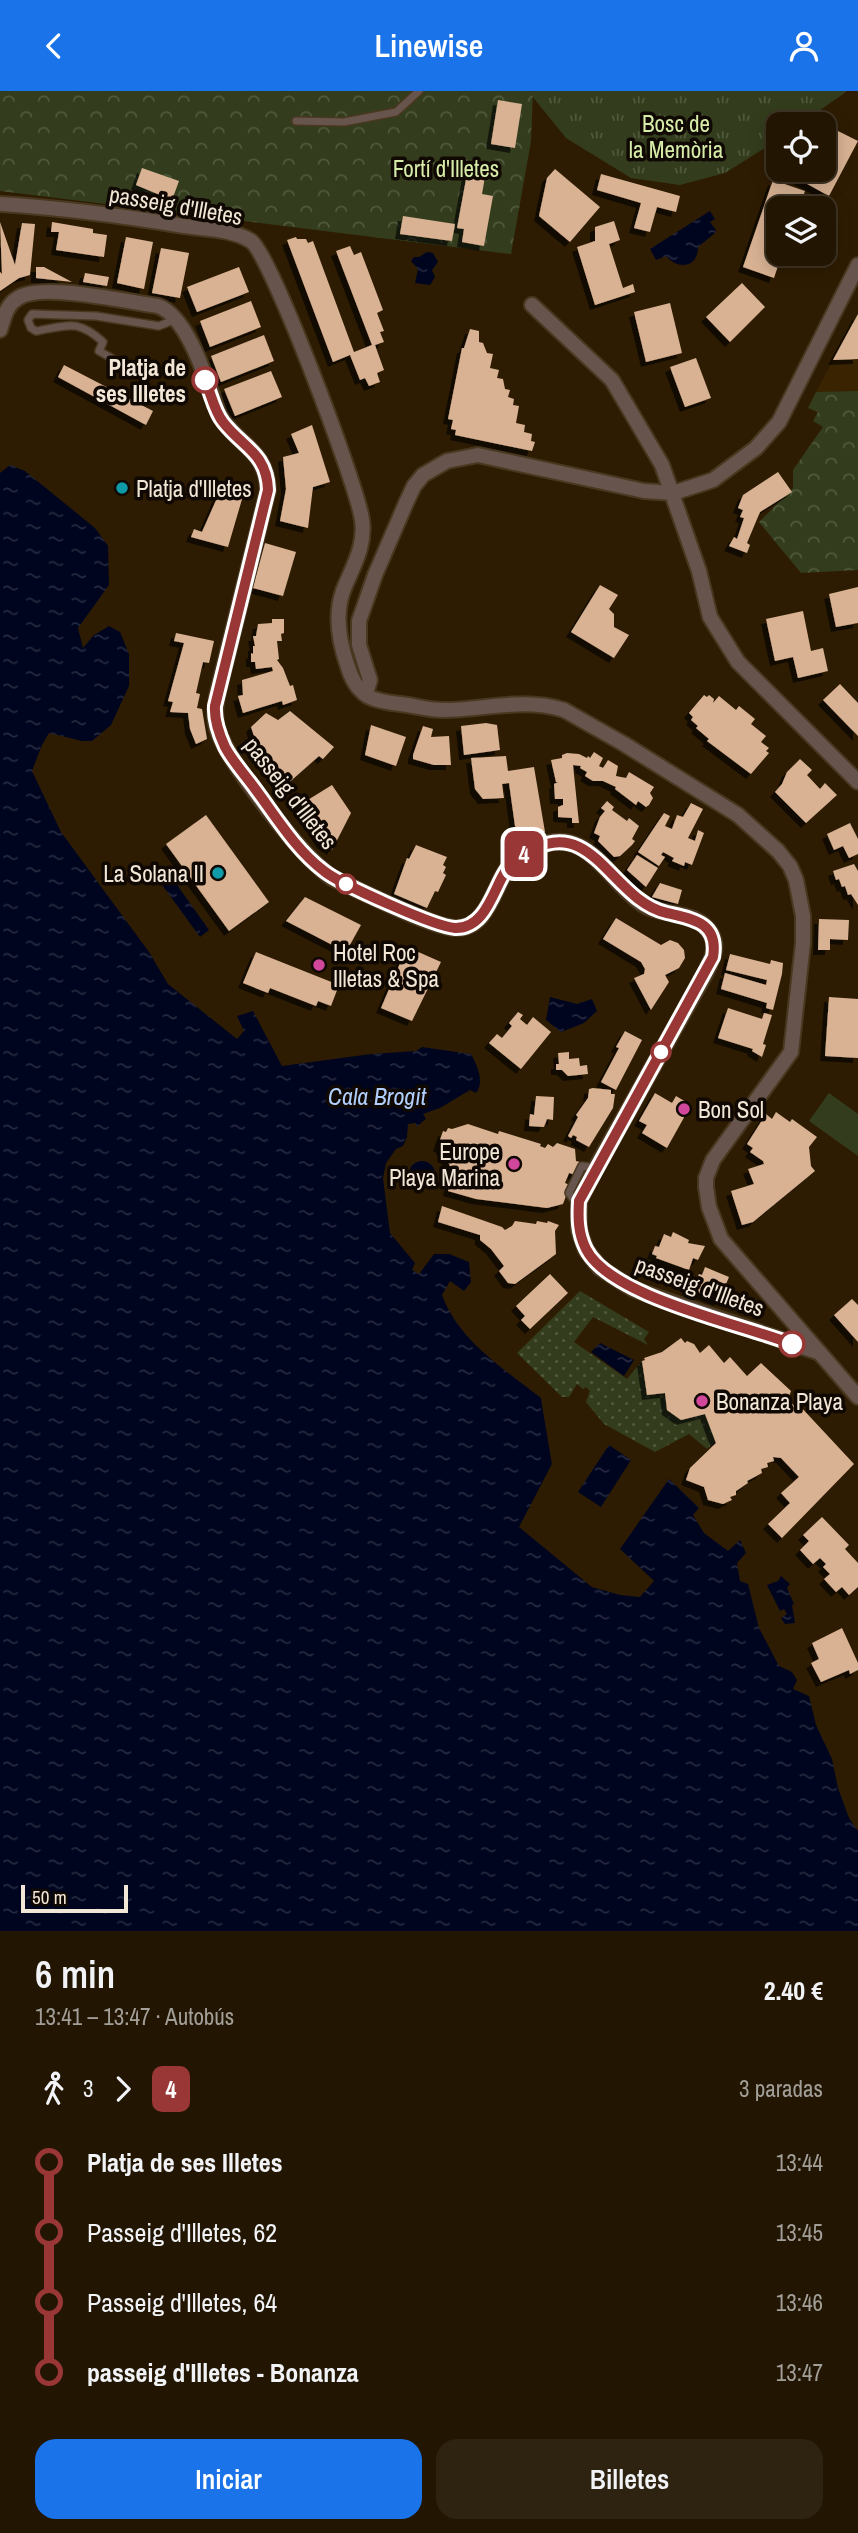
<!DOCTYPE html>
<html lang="es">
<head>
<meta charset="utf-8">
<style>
	:root { --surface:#221502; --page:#2e2211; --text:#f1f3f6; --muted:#a29f99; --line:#3f3424; --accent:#1a73e8 }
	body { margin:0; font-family:"Archivo Narrow",sans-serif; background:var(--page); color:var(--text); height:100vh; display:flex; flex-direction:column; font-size:26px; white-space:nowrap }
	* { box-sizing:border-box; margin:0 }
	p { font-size:23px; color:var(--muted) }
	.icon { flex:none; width:38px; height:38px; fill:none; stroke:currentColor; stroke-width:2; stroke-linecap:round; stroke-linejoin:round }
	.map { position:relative; height:1840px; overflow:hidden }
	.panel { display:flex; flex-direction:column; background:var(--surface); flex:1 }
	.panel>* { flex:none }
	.badge { padding:0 14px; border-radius:10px; font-size:24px; line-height:46px }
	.tools { position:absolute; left:766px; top:21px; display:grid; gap:14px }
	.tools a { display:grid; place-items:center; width:70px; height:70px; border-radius:14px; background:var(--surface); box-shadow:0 4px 18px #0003,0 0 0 2px var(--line); font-size:35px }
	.scale { position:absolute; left:21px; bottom:18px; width:107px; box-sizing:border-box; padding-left:7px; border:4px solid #f2e6d7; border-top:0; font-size:19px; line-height:24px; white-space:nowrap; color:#f2e6d7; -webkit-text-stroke:5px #100802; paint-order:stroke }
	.map>.badge { position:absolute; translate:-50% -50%; box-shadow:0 0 0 4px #fff }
	.legs { display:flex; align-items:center; gap:10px; height:77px; padding:0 35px; font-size:23px }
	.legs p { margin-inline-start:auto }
	.headline { display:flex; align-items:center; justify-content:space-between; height:119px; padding:0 35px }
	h1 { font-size:38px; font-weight:600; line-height:52px }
	.button { display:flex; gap:14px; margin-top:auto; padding:14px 35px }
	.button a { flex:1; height:80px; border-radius:21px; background:var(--accent); color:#fff; font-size:28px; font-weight:600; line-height:80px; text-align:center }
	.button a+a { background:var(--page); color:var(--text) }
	ul { padding:0 35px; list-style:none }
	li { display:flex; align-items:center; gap:24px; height:70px; font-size:26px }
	li i { display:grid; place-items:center; width:10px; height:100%; margin:0 9px; background:currentColor }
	li i::after { content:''; width:18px; height:18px; margin:-9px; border:5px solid; border-radius:50%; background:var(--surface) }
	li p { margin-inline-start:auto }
	li:first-child i { background:linear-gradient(#0000 50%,currentColor 0) }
	li:last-child i { background:linear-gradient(currentColor 50%,#0000 0) }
	header { display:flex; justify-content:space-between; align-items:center; height:91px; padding:0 35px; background:var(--accent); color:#fff; font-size:32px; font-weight:600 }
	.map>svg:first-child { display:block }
</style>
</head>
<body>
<header><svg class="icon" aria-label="back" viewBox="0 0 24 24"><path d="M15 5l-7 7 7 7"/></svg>Linewise<svg class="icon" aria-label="person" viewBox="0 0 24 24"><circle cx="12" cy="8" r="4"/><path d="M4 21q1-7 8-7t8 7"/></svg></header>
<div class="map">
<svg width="858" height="1840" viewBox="0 0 858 1840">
	<defs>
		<pattern id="grass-tufts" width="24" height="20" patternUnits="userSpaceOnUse" patternTransform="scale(1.75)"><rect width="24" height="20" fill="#333d1d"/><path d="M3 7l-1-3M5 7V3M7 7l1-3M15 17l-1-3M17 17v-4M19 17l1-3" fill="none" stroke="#51593d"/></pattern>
		<pattern id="forest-crowns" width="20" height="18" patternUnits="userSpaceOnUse" patternTransform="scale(1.75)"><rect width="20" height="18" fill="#333d1d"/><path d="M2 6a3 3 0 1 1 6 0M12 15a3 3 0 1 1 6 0" fill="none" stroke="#51593d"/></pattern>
		<pattern id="garden-dots" width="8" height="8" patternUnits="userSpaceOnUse" patternTransform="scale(1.75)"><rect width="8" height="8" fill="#333d1d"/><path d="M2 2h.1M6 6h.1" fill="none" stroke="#51593d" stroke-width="1.8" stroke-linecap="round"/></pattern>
		<pattern id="water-ripples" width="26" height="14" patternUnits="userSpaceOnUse" patternTransform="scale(1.75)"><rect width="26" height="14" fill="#00051f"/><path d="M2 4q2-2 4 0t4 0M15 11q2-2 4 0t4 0" fill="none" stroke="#26293f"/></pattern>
		<filter id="shadow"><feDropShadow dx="-5" dy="5" stdDeviation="0" flood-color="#0009"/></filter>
	</defs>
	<rect width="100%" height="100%" fill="#2e1c02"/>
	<polygon fill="#3a2300" points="858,223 858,300 816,301 833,269"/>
	<polygon fill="url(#grass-tufts)" points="533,0 846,0 846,1 800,33 779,33 779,48 725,82 680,94 631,87 566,47 532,5"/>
	<g fill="url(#forest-crowns)">
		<polygon points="0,0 533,0 531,50 511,163 0,100"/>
		<polygon points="858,300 858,479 801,482 759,431 793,397 793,379 823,336 813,330 818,321 808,317 816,301"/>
	</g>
	<polygon fill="url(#garden-dots)" points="580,1200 649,1241 644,1248 648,1254 593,1226 574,1251 627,1288 642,1270 647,1304 665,1302 667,1319 681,1329 705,1323 716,1350 707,1358 689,1343 655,1361 604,1333 586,1311 590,1300 586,1296 583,1298 577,1293 569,1306 562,1306 517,1262"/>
	<polygon fill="#333d1d" points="829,1002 858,1023 858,1065 809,1030"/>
	<g fill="url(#water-ripples)">
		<path d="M 710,120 L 715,128 L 710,131 L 716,139 L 715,142 L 698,156 C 698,177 678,179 666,165 L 656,169 L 650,158 Z"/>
		<polygon points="427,161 433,162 438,171 432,179 435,186 430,194 415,192 418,178 411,170 414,166 419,166"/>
		<path d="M 10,374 L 25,380 L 95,437 L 108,455 L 109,494 L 78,537 L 83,557 L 94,544 L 109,535 L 120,541 L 129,563 L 129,595 L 111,634 L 92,650 L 82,650 L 49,642 L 42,654 L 32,680 L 61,741 L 149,861 L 168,893 L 237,948 L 244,940 L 237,925 L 253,920 L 282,975 L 371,963 L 416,960 L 422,956 L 471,963 C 477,975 485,990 476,1002 L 470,999 L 440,1017 L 423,1023 L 426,1028 L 416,1036 L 416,1032 L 408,1033 L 407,1046 L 403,1055 L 396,1058 L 386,1072 L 383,1087 L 390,1142 L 415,1172 L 412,1179 L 419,1183 L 434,1163 L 449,1163 L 469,1171 L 471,1191 L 464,1200 L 450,1190 L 442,1204 C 459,1250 504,1278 541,1307 L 552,1373 L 520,1436 L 592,1496 L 639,1506 L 653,1489 L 620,1458 L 669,1388 L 699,1417 L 693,1424 L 704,1442 L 728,1460 L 740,1449 L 746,1462 L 737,1472 L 740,1490 L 748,1493 L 759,1537 L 779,1575 L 792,1581 L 797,1589 L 793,1598 L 809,1605 L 816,1634 L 832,1668 L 838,1697 L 849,1727 L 858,1740 L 858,1840 L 0,1840 L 0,382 Z"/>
		<polygon points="170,784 209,839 200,846 160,791"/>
		<polygon points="550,906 577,913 592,908 597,920 584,932 561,941 546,929"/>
		<circle cx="422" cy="1083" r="13"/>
		<polygon points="600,1252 634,1269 624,1285 591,1261"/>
		<polygon points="609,1354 631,1369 601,1416 578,1401"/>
		<polygon points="781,1485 790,1493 787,1497 794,1513 792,1514 795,1532 785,1533 781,1527 787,1523 784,1518 780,1520 767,1494 778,1490"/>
	</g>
	<polygon fill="#2e1c02" points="545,1306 555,1374 524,1435 552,1457 572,1477 594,1493 606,1498 638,1502 649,1490 636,1478 638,1476 654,1490 640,1506 620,1504 592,1496 519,1436 552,1373 541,1307"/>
	<g fill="#d8b293" filter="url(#shadow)">
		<polygon points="498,9 522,13 515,57 491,53"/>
		<polygon points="836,39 858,50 829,105 791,84 794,79 824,79 824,58"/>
		<polygon points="142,77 179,90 172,109 136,94"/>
		<polygon points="555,78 600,116 570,151 539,125 547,87"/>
		<polygon points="467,83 485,86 482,103 493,105 484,155 462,151 464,138 457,137"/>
		<polygon points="601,83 680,105 676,121 657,116 650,141 634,137 641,112 597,99"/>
		<polygon points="773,89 805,100 799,117 779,117 779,163 782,163 774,187 743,176"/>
		<polygon points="403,125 455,133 452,150 400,143"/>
		<polygon points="614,130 620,149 609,153 623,197 633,193 635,201 595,214 577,156 595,150 595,136"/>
		<polygon points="0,131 15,174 22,132 35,133 30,184 19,187 0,200 0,181 2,183"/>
		<polygon points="52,131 93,138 93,142 107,144 104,166 56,159 59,141 51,141"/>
		<polygon points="126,146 153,151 144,198 117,192"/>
		<polygon points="296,146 297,148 306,148 308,152 313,150 354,261 372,254 336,160 350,155 354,164 361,161 383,219 377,222 384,240 380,241 384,251 375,254 384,279 377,282 380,291 369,295 365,287 360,289 350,264 333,271 287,149"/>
		<polygon points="161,157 189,162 180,207 152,202"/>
		<polygon points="36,176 44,176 72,191 36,187"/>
		<polygon points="239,176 249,201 197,221 187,196"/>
		<polygon points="85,182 109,186 107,195 83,191"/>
		<polygon points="742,192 765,216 730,251 706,226"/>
		<polygon points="251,210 261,236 210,256 200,230"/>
		<polygon points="670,212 682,262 646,271 634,221"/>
		<polygon points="858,223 858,268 833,269"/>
		<polygon points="470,238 479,240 479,251 483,252 487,262 493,263 490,277 499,279 497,287 503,288 505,298 510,299 508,306 514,308 513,314 519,315 516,332 525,334 524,341 532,343 531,350 535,351 532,360 455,344 456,339 451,338 453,329 448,328 462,257 464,257"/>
		<polygon points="264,244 274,270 221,291 211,265"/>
		<polygon points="696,267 711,307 685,316 670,276"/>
		<polygon points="64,274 153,320 146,334 58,286"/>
		<polygon points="271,280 282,306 235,325 224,298"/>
		<polygon points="312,334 330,391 313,396 308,437 280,430 286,398 283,366 299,362 291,343"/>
		<polygon points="778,381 792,401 760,421 747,452 750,454 747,462 729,455 734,446 737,448 744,427 740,426 743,419 738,417 743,404"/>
		<polygon points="221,398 245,398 228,456 191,446 194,438 202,441"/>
		<polygon points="265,452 296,461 283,505 253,497"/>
		<polygon points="600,494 618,504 609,518 614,523 614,536 629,544 614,567 571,541"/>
		<polygon points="858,496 858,532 836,536 829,503"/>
		<polygon points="803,520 811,560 823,557 828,580 798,587 793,566 775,570 766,528"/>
		<polygon points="272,528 284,528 284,542 281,543 282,550 277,550 279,568 277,569 283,577 290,595 293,594 297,609 283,614 282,610 243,622 238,605 243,604 242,589 273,580 272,576 256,578 255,571 251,571 251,562 253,563 253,555 255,555 253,545 256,545 258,533 272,532"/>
		<polygon points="176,542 214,550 209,572 203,571 196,602 200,603 197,617 202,618 207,648 196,653 190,638 188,622 170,621 173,611 168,610 184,552 174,550"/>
		<polygon points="840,593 858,612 858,645 823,609"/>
		<polygon points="704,604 707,606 709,604 714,608 713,612 719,605 736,619 739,615 755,628 751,633 766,645 761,651 769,657 766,660 769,662 751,683 707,650 709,648 696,637 698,635 691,629 693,626 689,622"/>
		<polygon points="290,620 334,656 323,668 319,665 285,695 269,678 274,671 255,648 251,636 266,622 278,629"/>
		<polygon points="486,632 497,634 500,659 464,664 461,635"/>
		<polygon points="371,634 406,646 396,675 365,664"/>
		<polygon points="423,635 433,638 431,646 449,645 451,674 434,674 413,668 413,664"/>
		<polygon points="594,661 603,667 599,675 603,677 608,669 618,675 616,685 626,687 629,681 654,696 650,702 653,707 649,714 646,716 638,710 636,714 615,698 616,696 603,690 593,690 585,685 587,681 580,677 581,675 573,674 579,732 572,732 572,727 558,726 558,716 563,714 563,708 555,708 554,693 558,691 556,691 551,669 562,667 562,664 567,662 579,663 587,667 588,665 590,667"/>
		<polygon points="506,665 508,680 534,676 545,741 528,748 515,735 509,692 502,693 504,707 483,708 475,698 471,667"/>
		<polygon points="800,668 812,679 807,684 820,698 825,692 837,704 806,732 775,701 782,693 787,681"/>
		<polygon points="332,694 351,722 332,759 322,752 298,715"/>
		<polygon points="607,710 614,716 612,719 627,730 629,727 639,735 632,748 635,750 632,754 620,765 614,766 598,750 600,745 594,742 600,726 605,720 601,717"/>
		<polygon points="691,712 703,718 688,747 695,750 698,739 704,742 692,774 685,771 684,775 672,770 674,767 663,761 661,764 665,766 659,775 638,761 664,722 670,725 665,735 672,738 677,724 683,726"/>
		<polygon points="206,724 269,811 229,840 166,753"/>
		<polygon points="850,732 858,748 858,763 849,767 843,755 834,759 827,743"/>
		<polygon points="416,754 447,766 443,774 446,776 443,782 446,784 438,801 435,800 427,817 394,803 407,767 409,768"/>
		<polygon points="637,764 658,777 646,796 627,779"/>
		<polygon points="854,773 858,780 858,814 851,803 848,804 845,795 842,796 839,788 836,789 833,780"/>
		<polygon points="660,792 682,799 678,813 652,806"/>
		<polygon points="305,806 361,834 346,861 286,830"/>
		<polygon points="616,827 661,854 670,849 678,852 684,859 685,867 679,877 665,884 669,891 651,919 634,887 644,883 645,878 641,871 603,848"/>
		<polygon points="819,828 849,829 848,849 830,848 830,859 818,859"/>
		<polygon points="407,856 441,871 412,930 381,917"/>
		<polygon points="256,861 339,894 331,915 318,910 316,915 270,897 268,902 243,892"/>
		<polygon points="730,863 770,873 771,869 783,872 782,883 773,919 766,917 767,912 721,898 725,882 766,894 767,889 726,879"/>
		<polygon points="829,906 858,908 858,967 825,965"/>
		<polygon points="728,917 762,928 764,922 772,924 763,953 766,954 762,966 752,960 753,958 718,947"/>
		<polygon points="518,921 523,924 520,928 527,934 533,926 551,941 521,978 489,952 497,943 502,947 512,935 509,932"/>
		<polygon points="625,940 642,949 616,999 601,991 619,957 616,956"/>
		<polygon points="569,961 569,968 579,967 580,975 587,974 588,983 568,985 562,979 556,979 556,973 559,973 558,962"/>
		<polygon points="593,997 611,999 611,1003 615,1003 613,1017 589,1056 576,1049 577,1046 573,1044 571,1047 568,1045 578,1026 576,1024 588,1007 589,998"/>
		<polygon points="655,1002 672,1012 676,1005 691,1014 667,1057 642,1042 647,1034 639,1030"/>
		<polygon points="536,1005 554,1006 553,1029 547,1028 544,1036 529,1035 530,1023 534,1024"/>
		<polygon points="776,1021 790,1031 792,1028 817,1046 809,1056 811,1075 815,1080 753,1131 742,1134 731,1100 754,1093 748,1078 764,1073 763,1070 750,1061 753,1057 747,1053 766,1023 772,1028"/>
		<polygon points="468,1033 498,1043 499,1040 541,1053 540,1055 545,1057 548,1053 553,1056 557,1052 575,1058 576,1070 580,1071 576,1084 569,1082 565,1092 570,1094 563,1113 547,1117 476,1108 448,1100 454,1076 450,1075 441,1057 438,1055 443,1040 446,1041 448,1037 452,1038"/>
		<polygon points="442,1115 502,1136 505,1139 512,1135 515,1130 536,1133 537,1130 547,1132 548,1130 559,1134 555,1140 556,1163 515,1193 508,1192 499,1180 504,1175 491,1158 480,1149 480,1144 438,1131"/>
		<polygon points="673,1141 689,1149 688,1152 705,1155 698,1169 693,1167 689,1179 656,1167 657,1165 652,1163 655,1155 659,1156 664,1143 671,1146"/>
		<polygon points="705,1176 729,1186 719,1210 692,1199 699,1183 702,1184"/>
		<polygon points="550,1183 568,1202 530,1238 521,1229 525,1225 516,1215"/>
		<polygon points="852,1208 858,1214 858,1251 834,1224"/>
		<polygon points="681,1247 685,1252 687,1250 694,1253 700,1262 709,1254 724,1272 730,1266 747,1285 761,1272 791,1300 788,1308 796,1317 799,1314 854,1373 782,1447 768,1433 790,1412 781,1402 799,1386 781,1367 773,1366 774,1370 767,1372 768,1376 761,1378 762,1382 747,1390 748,1392 736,1400 736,1404 730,1406 732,1409 723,1413 708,1409 704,1396 686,1389 690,1377 716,1352 705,1323 681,1329 667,1319 665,1302 647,1304 642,1270 645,1269 644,1267 662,1261"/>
		<polygon points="822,1426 849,1454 845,1458 858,1472 858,1496 849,1504 842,1496 836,1501 824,1488 830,1483 823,1476 826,1473 820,1467 813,1473 800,1459 809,1450 803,1444"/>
		<polygon points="842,1537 858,1572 858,1579 850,1583 849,1579 821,1591 811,1572 819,1568 812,1552"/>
	</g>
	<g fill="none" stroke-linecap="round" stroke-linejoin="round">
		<g stroke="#493820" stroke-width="10">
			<g id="lane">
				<polyline points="296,30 344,31 396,21 419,0"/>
				<path d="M 115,269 L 99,260 L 103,251 C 77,227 67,235 36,240 L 31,237 L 28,229 L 32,223 L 96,225 L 159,235 L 176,228"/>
				<polyline points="578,1114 569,1102 582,1075 596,1077"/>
			</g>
		</g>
		<g stroke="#493820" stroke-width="18">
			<g id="street">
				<path d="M 0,113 C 61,117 124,125 184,135 C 205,138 232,138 251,150 C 271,164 358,396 362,429 C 366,455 352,477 343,500 C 335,523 339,550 347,573 C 350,584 356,597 366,604 C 375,610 390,612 401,613 C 416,615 428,619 443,619 C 484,619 523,606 564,619 L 624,653 L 738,724 L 778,760 L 790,775 L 796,789 L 803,825 L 803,852 L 791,961 L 713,1069 L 706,1087 L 706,1096 L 709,1116 L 721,1148 L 858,1306"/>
				<polyline points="532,214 612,289 662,374 699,480 710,526 738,571 858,691"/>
				<path d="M 0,239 C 4,227 6,214 18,207 C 42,191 127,211 158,215 C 189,226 208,294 219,324 C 236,353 267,359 268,399 L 217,605 C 215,616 214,626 217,637 C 229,674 300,763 332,787 C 357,798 433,837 456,837 C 491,837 493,790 513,771 C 520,764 531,759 540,755 C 588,734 611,794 644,814 C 666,827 696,818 711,843 C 719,857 711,870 705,883 L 596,1077 L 579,1110 L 579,1139 L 586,1159 L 600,1177 L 633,1198 L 820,1262"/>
				<polyline points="359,597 367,599 370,589 359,554 359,530 375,484 406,412 414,395 423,384 447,370 478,364 644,400 673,402 713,389 756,357 779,331 858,174"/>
			</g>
		</g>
		<use href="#lane" stroke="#67544c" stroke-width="7"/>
		<use href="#street" stroke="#67544c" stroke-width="14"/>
	</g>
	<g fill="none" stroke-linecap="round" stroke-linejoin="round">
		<g stroke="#fff" stroke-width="16">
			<path id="line-1" d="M 205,289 C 211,302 214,320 223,331 C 242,356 267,362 268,399 L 215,615 C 214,629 219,643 225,656 C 233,671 246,685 256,699 C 276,726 296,759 324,780 C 340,793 436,836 455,837 C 485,838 493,800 505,781 C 512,769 523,764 534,758 C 594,727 613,810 667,822 C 692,828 719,831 713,866 L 579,1110 C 578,1127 578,1142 586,1158 C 610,1206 741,1233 792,1253"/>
		</g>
		<use href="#line-1" stroke="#993636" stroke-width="10"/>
	</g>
	<g fill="#fff" stroke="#993636" stroke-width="3.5">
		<circle cx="205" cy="289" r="12"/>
		<circle cx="346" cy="793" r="9"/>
		<circle cx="661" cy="961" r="9"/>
		<circle cx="792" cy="1253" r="12"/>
	</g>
	<g fill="#0f9aa8" stroke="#100802" stroke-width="2.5">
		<circle cx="122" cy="397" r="7"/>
		<circle cx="218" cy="782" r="7"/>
	</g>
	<g fill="#d1479c" stroke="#100802" stroke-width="2.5">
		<circle cx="319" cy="874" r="7"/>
		<circle cx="684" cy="1018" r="7"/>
		<circle cx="514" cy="1073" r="7"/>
		<circle cx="702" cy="1310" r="7"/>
	</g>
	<g text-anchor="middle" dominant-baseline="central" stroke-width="7" stroke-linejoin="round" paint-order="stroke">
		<g font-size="23" fill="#d6eca8" stroke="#100802">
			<text x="676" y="32">Bosc de<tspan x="676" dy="26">la Memòria</tspan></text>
			<text x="446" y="77">Fortí d'Illetes</text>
		</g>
		<g font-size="23" fill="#f2e6d7" stroke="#100802">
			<text transform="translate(176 114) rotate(10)">passeig d'Illetes</text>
			<text transform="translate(291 702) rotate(52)">passeig d'Illetes</text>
			<text transform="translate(700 1195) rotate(20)">passeig d'Illetes</text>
		</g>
		<g font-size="23" font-weight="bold" fill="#f2e6d7" stroke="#100802" text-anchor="end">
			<text x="186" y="276">Platja de<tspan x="186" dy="26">ses Illetes</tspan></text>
		</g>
		<g font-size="23" fill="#f2e6d7" stroke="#100802" text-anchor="start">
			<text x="136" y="397">Platja d'Illetes</text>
			<text x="204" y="782" text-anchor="end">La Solana II</text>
			<text x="333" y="861">Hotel Roc<tspan x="333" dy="26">Illetas &amp; Spa</tspan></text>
			<text x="698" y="1018">Bon Sol</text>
			<text x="500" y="1060" text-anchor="end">Europe<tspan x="500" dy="26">Playa Marina</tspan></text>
			<text x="716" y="1310">Bonanza Playa</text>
		</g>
		<g font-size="24" font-style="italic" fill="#b1cffe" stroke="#100802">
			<text x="377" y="1005">Cala Brogit</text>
		</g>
	</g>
</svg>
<div class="tools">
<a><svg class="icon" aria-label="locate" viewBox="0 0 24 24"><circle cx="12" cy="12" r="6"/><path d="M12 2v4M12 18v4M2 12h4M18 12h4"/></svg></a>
<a><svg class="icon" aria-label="layers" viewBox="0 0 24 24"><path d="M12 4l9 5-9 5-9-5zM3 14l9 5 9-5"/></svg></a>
</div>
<div class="scale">50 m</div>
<b class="badge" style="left:524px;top:763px;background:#993636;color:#fff">4</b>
</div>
<section class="panel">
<div class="headline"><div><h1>6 min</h1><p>13:41 – 13:47 · Autobús</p></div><b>2.40 €</b></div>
<div class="legs"><svg class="icon" aria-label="walk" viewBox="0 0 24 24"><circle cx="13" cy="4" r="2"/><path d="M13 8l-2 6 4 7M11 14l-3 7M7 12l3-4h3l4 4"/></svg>3<svg class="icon" aria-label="forward" viewBox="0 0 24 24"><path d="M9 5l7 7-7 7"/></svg><b class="badge" style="background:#993636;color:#fff">4</b><p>3 paradas</p></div>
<ul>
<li><i style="color:#993636"></i><b>Platja de ses Illetes</b><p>13:44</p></li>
<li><i style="color:#993636"></i><span>Passeig d'Illetes, 62</span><p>13:45</p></li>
<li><i style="color:#993636"></i><span>Passeig d'Illetes, 64</span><p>13:46</p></li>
<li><i style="color:#993636"></i><b>passeig d'Illetes - Bonanza</b><p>13:47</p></li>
</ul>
<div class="button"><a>Iniciar</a><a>Billetes</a></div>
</section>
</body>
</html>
